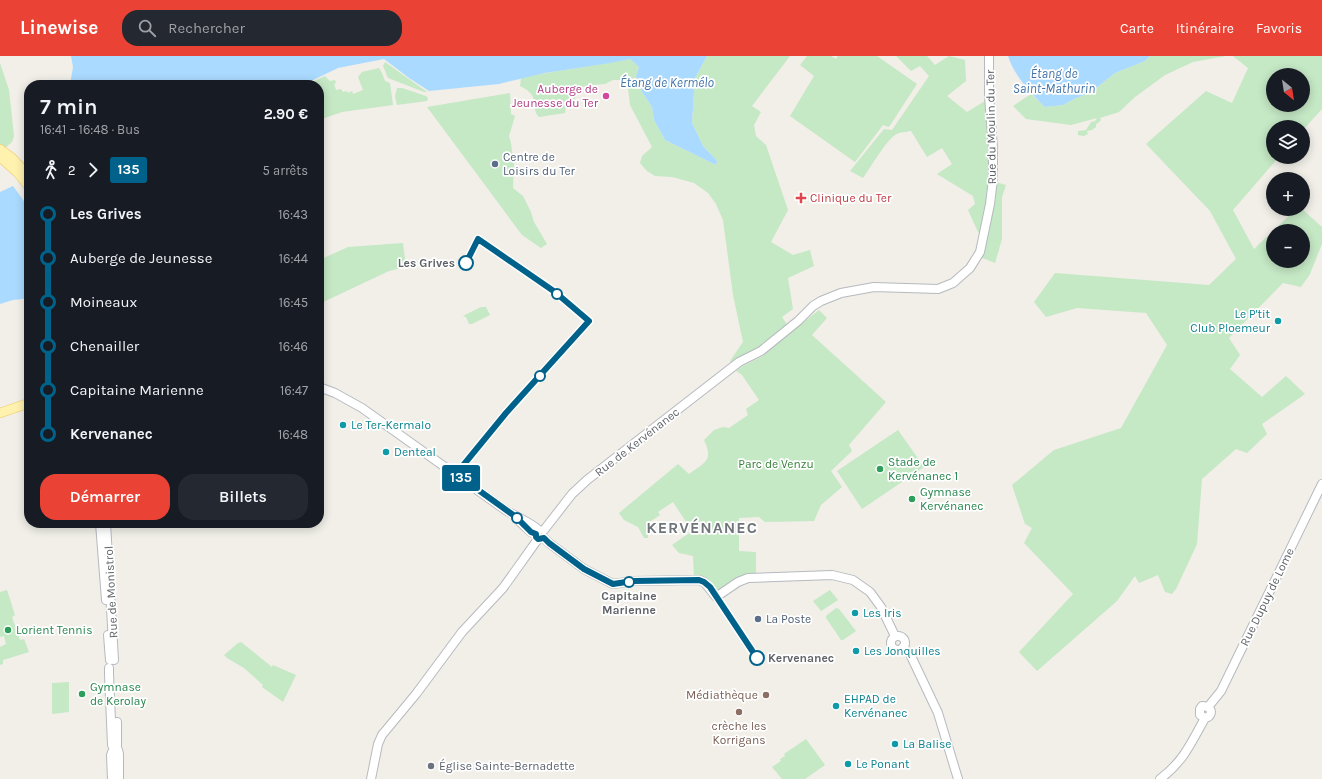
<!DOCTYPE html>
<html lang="fr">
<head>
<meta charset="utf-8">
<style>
	:root { --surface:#171b24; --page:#242831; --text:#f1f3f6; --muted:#9ea1a6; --accent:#ea4335 }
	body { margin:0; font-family:Karla,sans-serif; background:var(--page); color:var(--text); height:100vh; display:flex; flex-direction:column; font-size:15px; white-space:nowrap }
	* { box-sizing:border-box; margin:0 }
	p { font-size:13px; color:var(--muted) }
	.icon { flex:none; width:22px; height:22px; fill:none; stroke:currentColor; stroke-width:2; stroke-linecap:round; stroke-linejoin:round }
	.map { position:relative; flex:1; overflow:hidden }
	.side { position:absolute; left:24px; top:24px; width:300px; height:448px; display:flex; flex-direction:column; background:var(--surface); border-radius:16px; box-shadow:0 2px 10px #0003 }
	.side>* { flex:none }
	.badge { padding:0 8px; border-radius:3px; font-size:14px; line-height:26px }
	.needle { width:26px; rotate:150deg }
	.tools { position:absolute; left:1266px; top:12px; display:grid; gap:8px }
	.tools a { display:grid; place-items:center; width:44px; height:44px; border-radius:50%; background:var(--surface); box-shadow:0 2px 10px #0003; font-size:20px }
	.map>.badge { position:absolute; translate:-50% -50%; box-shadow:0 0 0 2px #fff }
	.legs { display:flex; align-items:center; gap:6px; height:44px; padding:0 16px; font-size:13px }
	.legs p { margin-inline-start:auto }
	.headline { display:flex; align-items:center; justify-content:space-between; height:68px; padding:0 16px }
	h1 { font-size:22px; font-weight:600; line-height:30px }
	.primary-button { display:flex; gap:8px; margin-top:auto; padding:8px 16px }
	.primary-button a { flex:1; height:46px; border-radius:16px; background:var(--accent); color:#fff; font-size:16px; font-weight:600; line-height:46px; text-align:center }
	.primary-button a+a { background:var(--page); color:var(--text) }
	ul { padding:0 16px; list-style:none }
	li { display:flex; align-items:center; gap:14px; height:44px; font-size:15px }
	li i { display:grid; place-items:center; width:6px; height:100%; margin:0 5px; background:currentColor }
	li i::after { content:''; width:10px; height:10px; margin:-5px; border:3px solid; border-radius:50%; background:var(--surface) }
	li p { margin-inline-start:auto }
	li:first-child i { background:linear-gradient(#0000 50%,currentColor 0) }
	li:last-child i { background:linear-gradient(currentColor 50%,#0000 0) }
	header { display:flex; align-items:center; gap:24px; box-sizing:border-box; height:56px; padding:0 20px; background:var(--accent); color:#fff }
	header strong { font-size:19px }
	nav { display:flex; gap:22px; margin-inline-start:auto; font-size:14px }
	.search { width:280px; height:36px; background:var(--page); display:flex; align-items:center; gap:10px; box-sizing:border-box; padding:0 14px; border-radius:16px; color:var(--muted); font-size:15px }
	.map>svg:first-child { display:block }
</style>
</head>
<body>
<header>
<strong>Linewise</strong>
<div class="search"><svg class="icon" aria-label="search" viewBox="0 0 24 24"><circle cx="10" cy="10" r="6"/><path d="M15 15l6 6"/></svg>Rechercher</div>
<nav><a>Carte</a><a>Itinéraire</a><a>Favoris</a></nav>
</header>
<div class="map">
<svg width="1322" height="723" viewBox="0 0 1322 723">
	<rect width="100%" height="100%" fill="#f1efe8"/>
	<g fill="#c5e8c5" fill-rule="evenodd">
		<path d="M 707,0 L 790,0 L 752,50 L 761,56 L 754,69 L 756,80 L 766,89 L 788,154 L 771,186 L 793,199 L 810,194 L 814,210 L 788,222 L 793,253 L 782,261 L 788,270 L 760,292 L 732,308 L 730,305 L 743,286 L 733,239 L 723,164 L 716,148 L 708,137 L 694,127 L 672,121 L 655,120 L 647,115 L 640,107 L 642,100 L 652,91 L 630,49 L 627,24 L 613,24 L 605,28 L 592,29 L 578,32 L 575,43 L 566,49 L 565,57 L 539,61 C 529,50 542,40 520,30 L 521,22 C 557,14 594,10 630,3 L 639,11 L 636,20 L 642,36 L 652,51 L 654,64 L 665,84 L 716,109 L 717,105 L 703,90 L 692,67 L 695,22 Z"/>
		<polygon points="807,0 831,0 836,3 838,0 877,0 917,28 889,71 883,69 855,106 790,60 814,20 800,9"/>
		<path d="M 896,0 L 927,0 L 935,9 L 949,0 L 965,4 L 966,25 L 947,40 L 967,56 L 985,45 L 989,93 L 989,124 L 1006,129 L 1002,141 L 1002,183 L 995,207 L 980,201 L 986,178 L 978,176 L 968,154 L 975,148 L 973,140 L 937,118 L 952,108 L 942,92 L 927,101 L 911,75 C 906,76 899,76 895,79 C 886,85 870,112 863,122 L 850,115 L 884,73 L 892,74 L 929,20 L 920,10 L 911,15 Z"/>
		<polygon points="1150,0 1226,0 1193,6 1165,19 1135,41 1119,56 1100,62 1101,64 1098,67 1096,68 1096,71 1092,74 1087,75 1088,78 1084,80 1078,79 1078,75 1086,74 1091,66 1095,65 1097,62 1071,69 1026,63 1013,50 1031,38 1045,51 1063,49 1076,42 1090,37 1115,17 1145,5"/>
		<path d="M 1233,0 L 1322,0 L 1322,53 L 1303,74 L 1303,71 L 1273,71 L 1273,101 L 1279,101 L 1233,154 L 1254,193 L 1296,153 L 1302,153 L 1322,171 L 1322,188 L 1310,218 L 1301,231 L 1283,227 L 1229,282 L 1240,299 L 1230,313 L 1262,341 L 1286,320 L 1305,338 L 1262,368 L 1267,378 L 1247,397 L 1236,393 L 1202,423 L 1197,488 L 1176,533 L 1172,538 L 1165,536 L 1158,519 L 1139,527 L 1135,520 L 1117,545 L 1037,615 L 1019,596 L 1073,538 L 1024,487 L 1032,472 L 1025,468 L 1012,429 L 1054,394 L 1121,372 L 1167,289 L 1146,257 L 1077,252 L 1046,261 L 1034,246 L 1055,217 L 1209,229 L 1236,203 L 1210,155 L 1146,88 L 1206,35 L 1232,47 L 1248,12 ZM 1273,19 L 1303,19 L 1303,49 L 1273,49 ZM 1273,175 L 1303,175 L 1303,205 L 1273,205 Z"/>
		<polygon points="385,6 427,36 424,36 388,22 383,10"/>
		<polygon points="0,7 9,34 14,80 12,86 5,92 0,88"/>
		<polygon points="379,12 382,17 385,25 390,27 393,49 342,56 319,64 319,29 310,29 310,27 325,20 330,25 335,24 336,27 334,28 336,34 341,33 343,36 347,35 348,37 352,35 353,38 363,34 358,21 362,16"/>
		<polygon points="397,32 402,32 426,40 428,42 427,45 397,49 395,40"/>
		<polygon points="510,37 511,58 515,60 509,80 511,87 514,109 513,132 523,140 531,156 534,166 547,188 541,192 522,179 427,51"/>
		<polygon points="403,187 406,211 389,215 319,248 319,204 348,191"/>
		<polygon points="481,251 486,251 490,259 472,268 469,268 466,261 463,260"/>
		<path d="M 819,254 L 827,262 L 812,279 L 886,346 L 849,389 L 852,395 L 831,415 L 842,431 L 821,449 L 814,465 L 765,466 L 759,461 L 739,462 L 739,495 L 756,496 L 756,518 L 717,535 L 694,521 L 693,500 L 679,497 L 672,489 L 692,475 L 673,446 L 658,456 L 660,459 L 648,467 L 648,482 L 644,482 L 638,471 L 624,464 L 619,457 L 678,408 L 689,418 C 705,406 714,405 704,384 L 714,374 L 723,371 L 729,372 L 748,359 L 746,353 L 759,344 L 742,319 L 736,315 L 741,311 L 763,300 L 786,280 Z"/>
		<polygon points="898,374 924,411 862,453 837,415"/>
		<polygon points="7,534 15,559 12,561 20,584 24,583 29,596 3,604 3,608 0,609 0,591 6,588 4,580 0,581 0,536"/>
		<polygon points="830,534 838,544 821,555 813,545"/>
		<polygon points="836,552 839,553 856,575 843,584 841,584 826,562 826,560"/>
		<polygon points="241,586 272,611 273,609 296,619 283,646 262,631 263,629 244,612 227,602 224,599 238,587"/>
		<polygon points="69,626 69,656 52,658 52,627"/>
		<polygon points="806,683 825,709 805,723 782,723 772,711 781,705 780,703 785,700 784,698"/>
	</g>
	<g fill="#aadaff">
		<polygon points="71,0 707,0 695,22 692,67 703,90 717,105 716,109 665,84 654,64 652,51 642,36 636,20 639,11 630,3 610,7 545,17 499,28 429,35 409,22 384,3 338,12 309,26 309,29 70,29 73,11"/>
		<path d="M 1008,0 L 1150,0 L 1145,5 L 1115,17 L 1090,37 L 1076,42 L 1063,49 L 1045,51 C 1030,37 1014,19 1008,0 Z"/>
		<polygon points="13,130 29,152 29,240 23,243 13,244 0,248 0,136"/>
	</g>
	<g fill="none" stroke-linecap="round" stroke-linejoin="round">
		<g stroke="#b6babf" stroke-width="10">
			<g id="secondary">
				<path d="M 319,331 L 335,337 L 362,352 L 504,453 C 516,461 528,465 539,474"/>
				<polyline points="520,466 531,476 536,478"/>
				<polyline points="100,467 106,544"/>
				<polyline points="106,467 114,604"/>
				<polyline points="544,474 572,438 587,424 739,306 761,295 798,265 813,250 821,245 841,237 874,231 938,233 953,227 970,212 980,196 990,148 993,123 993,92 989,40 989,0"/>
				<polyline points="544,482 549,487 584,513 613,528 633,525 699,524 704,526 716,541 738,526 748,522 832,519 853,524 870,536 881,551 895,580"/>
				<polyline points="108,579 110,604"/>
				<circle cx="898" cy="587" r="7"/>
				<polyline points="903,591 910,598 938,657 958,723"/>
				<polyline points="109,612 109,618 112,689"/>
				<polyline points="1205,662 1200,659 1200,653 1202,650 1208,651 1221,635 1322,428"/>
				<polyline points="117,666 117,689"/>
				<polyline points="118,694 119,698 119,723"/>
				<polyline points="112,723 111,699 113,694"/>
				<polyline points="371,723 378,688 382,679 416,638 462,576 503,532 538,483"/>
				<path d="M 1160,723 C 1184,705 1191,687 1205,662 C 1211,661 1213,655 1208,651"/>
			</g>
		</g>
		<g stroke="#f2c960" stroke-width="10">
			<g id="primary">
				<polyline points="0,93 12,102 29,120"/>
				<polyline points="0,101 18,117 29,131"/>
				<polyline points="0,357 29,347"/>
			</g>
		</g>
		<use href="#secondary" stroke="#fff" stroke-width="8"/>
		<use href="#primary" stroke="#fff2af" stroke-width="9"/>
	</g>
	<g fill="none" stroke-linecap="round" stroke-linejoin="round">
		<g stroke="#fff" stroke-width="9">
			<polyline id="line-1" points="466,207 478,183 555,236 589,265 506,357 456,418 516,461 531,476 536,478 536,481 538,483 544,482 549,487 584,513 613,528 633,525 699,524 704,526 710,531 757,602"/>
		</g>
		<use href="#line-1" stroke="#00628b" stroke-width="6"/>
	</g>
	<circle fill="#d1479c" stroke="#fff" stroke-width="1.5" cx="606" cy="40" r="4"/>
	<g fill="#5c6f8a" stroke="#fff" stroke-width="1.5">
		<circle cx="495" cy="108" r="4"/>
		<circle cx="758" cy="563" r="4"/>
	</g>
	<path fill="#e0444e" stroke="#fff" stroke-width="1.5" d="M799 136h4v4h4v4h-4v4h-4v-4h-4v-4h4z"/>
	<g fill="#fff" stroke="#00628b" stroke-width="2">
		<circle cx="466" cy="207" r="7"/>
		<circle cx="557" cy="238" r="5"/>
		<circle cx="540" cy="320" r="5"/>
		<circle cx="517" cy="462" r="5"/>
		<circle cx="629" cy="526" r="5"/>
		<circle cx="757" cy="602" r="7"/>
	</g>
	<g fill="#0f9aa8" stroke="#fff" stroke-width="1.5">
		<circle cx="1278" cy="265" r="4"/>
		<circle cx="343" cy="369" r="4"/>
		<circle cx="386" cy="396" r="4"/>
		<circle cx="855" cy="557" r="4"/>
		<circle cx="856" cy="595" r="4"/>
		<circle cx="836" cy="650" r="4"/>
		<circle cx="895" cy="688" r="4"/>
		<circle cx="848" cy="708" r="4"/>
	</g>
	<g fill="#2e9e5b" stroke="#fff" stroke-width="1.5">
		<circle cx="880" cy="413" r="4"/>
		<circle cx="912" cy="443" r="4"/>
		<circle cx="8" cy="574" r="4"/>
		<circle cx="82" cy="638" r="4"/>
	</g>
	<g fill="#8d6e63" stroke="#fff" stroke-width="1.5">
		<circle cx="766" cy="639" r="4"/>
		<circle cx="739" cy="656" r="4"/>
	</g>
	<circle fill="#6b7280" stroke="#fff" stroke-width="1.5" cx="431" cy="710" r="4"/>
	<g text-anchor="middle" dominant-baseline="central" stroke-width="3.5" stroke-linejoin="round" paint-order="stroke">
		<g font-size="12" fill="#b23c85" stroke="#fff" text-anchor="end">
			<text x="598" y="33">Auberge de<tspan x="598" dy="14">Jeunesse du Ter</tspan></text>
		</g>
		<g font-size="12" fill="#5f6368" stroke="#fff">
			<text transform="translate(991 71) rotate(-91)">Rue du Moulin du Ter</text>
			<text transform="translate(637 386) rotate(-38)">Rue de Kervénanec</text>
			<text transform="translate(111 536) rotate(-93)">Rue de Monistrol</text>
			<text transform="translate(1267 541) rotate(-64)">Rue Dupuy de Lome</text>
		</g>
		<g font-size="12" fill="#4e5e75" stroke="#fff" text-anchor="start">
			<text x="503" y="101">Centre de<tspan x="503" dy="14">Loisirs du Ter</tspan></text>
			<text x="766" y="563">La Poste</text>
		</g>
		<g font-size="12" fill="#be3a42" stroke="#fff" text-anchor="start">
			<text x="810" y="142">Clinique du Ter</text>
		</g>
		<g font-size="12" font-weight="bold" fill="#5f6368" stroke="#fff" text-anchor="end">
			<text x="455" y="207">Les Grives</text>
			<text x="629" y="540" text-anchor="middle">Capitaine<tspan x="629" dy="14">Marienne</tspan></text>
			<text x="768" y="602" text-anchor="start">Kervenanec</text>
		</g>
		<g font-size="12" fill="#0d838f" stroke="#fff" text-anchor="start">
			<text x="1270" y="258" text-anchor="end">Le P'tit<tspan x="1270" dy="14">Club Ploemeur</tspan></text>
			<text x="351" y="369">Le Ter-Kermalo</text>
			<text x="394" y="396">Denteal</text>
			<text x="863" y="557">Les Iris</text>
			<text x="864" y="595">Les Jonquilles</text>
			<text x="844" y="643">EHPAD de<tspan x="844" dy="14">Kervénanec</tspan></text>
			<text x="903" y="688">La Balise</text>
			<text x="856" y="708">Le Ponant</text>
		</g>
		<g font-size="12" fill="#27864d" stroke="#fff" text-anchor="start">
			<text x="888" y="406">Stade de<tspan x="888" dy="14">Kervénanec 1</tspan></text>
			<text x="920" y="436">Gymnase<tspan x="920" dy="14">Kervénanec</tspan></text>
			<text x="16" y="574">Lorient Tennis</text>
			<text x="90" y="631">Gymnase<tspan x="90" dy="14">de Kerolay</tspan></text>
		</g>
		<g font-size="12" fill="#348238" stroke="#fff">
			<text x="776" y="408">Parc de Venzu</text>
		</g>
		<g font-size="12" fill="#785e54" stroke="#fff" text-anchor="end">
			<text x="758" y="639">Médiathèque</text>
			<text x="739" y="670" text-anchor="middle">crèche les<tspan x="739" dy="14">Korrigans</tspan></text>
		</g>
		<g font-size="12" fill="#5b616d" stroke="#fff" text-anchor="start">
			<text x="439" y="710">Église Sainte-Bernadette</text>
		</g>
		<g font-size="13" font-style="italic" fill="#4174aa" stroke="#fff">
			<text x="1054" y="17">Étang de<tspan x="1054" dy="15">Saint-Mathurin</tspan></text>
			<text x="667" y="26">Étang de Kermélo</text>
		</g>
		<g font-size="16" font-weight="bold" letter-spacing="1" fill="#70757a" stroke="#fff">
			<text x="702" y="471">KERVÉNANEC</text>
		</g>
	</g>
</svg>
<div class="tools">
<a><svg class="needle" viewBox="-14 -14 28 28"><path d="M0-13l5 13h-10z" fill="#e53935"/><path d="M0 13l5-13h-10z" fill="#9ea1a6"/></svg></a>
<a><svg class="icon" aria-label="layers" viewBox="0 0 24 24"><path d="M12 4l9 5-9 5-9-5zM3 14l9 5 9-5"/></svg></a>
<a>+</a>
<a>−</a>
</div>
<b class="badge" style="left:461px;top:422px;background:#00628b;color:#fff">135</b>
<section class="side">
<div class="headline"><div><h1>7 min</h1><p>16:41 – 16:48 · Bus</p></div><b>2.90 €</b></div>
<div class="legs"><svg class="icon" aria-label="walk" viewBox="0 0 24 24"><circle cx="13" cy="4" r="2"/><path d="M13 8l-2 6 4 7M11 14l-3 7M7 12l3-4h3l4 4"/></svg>2<svg class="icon" aria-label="forward" viewBox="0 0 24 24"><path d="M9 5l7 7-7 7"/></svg><b class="badge" style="background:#00628b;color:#fff">135</b><p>5 arrêts</p></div>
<ul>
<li><i style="color:#00628b"></i><b>Les Grives</b><p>16:43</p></li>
<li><i style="color:#00628b"></i><span>Auberge de Jeunesse</span><p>16:44</p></li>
<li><i style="color:#00628b"></i><span>Moineaux</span><p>16:45</p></li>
<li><i style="color:#00628b"></i><span>Chenailler</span><p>16:46</p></li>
<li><i style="color:#00628b"></i><span>Capitaine Marienne</span><p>16:47</p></li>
<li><i style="color:#00628b"></i><b>Kervenanec</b><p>16:48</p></li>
</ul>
<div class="primary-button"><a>Démarrer</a><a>Billets</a></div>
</section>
</div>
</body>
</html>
